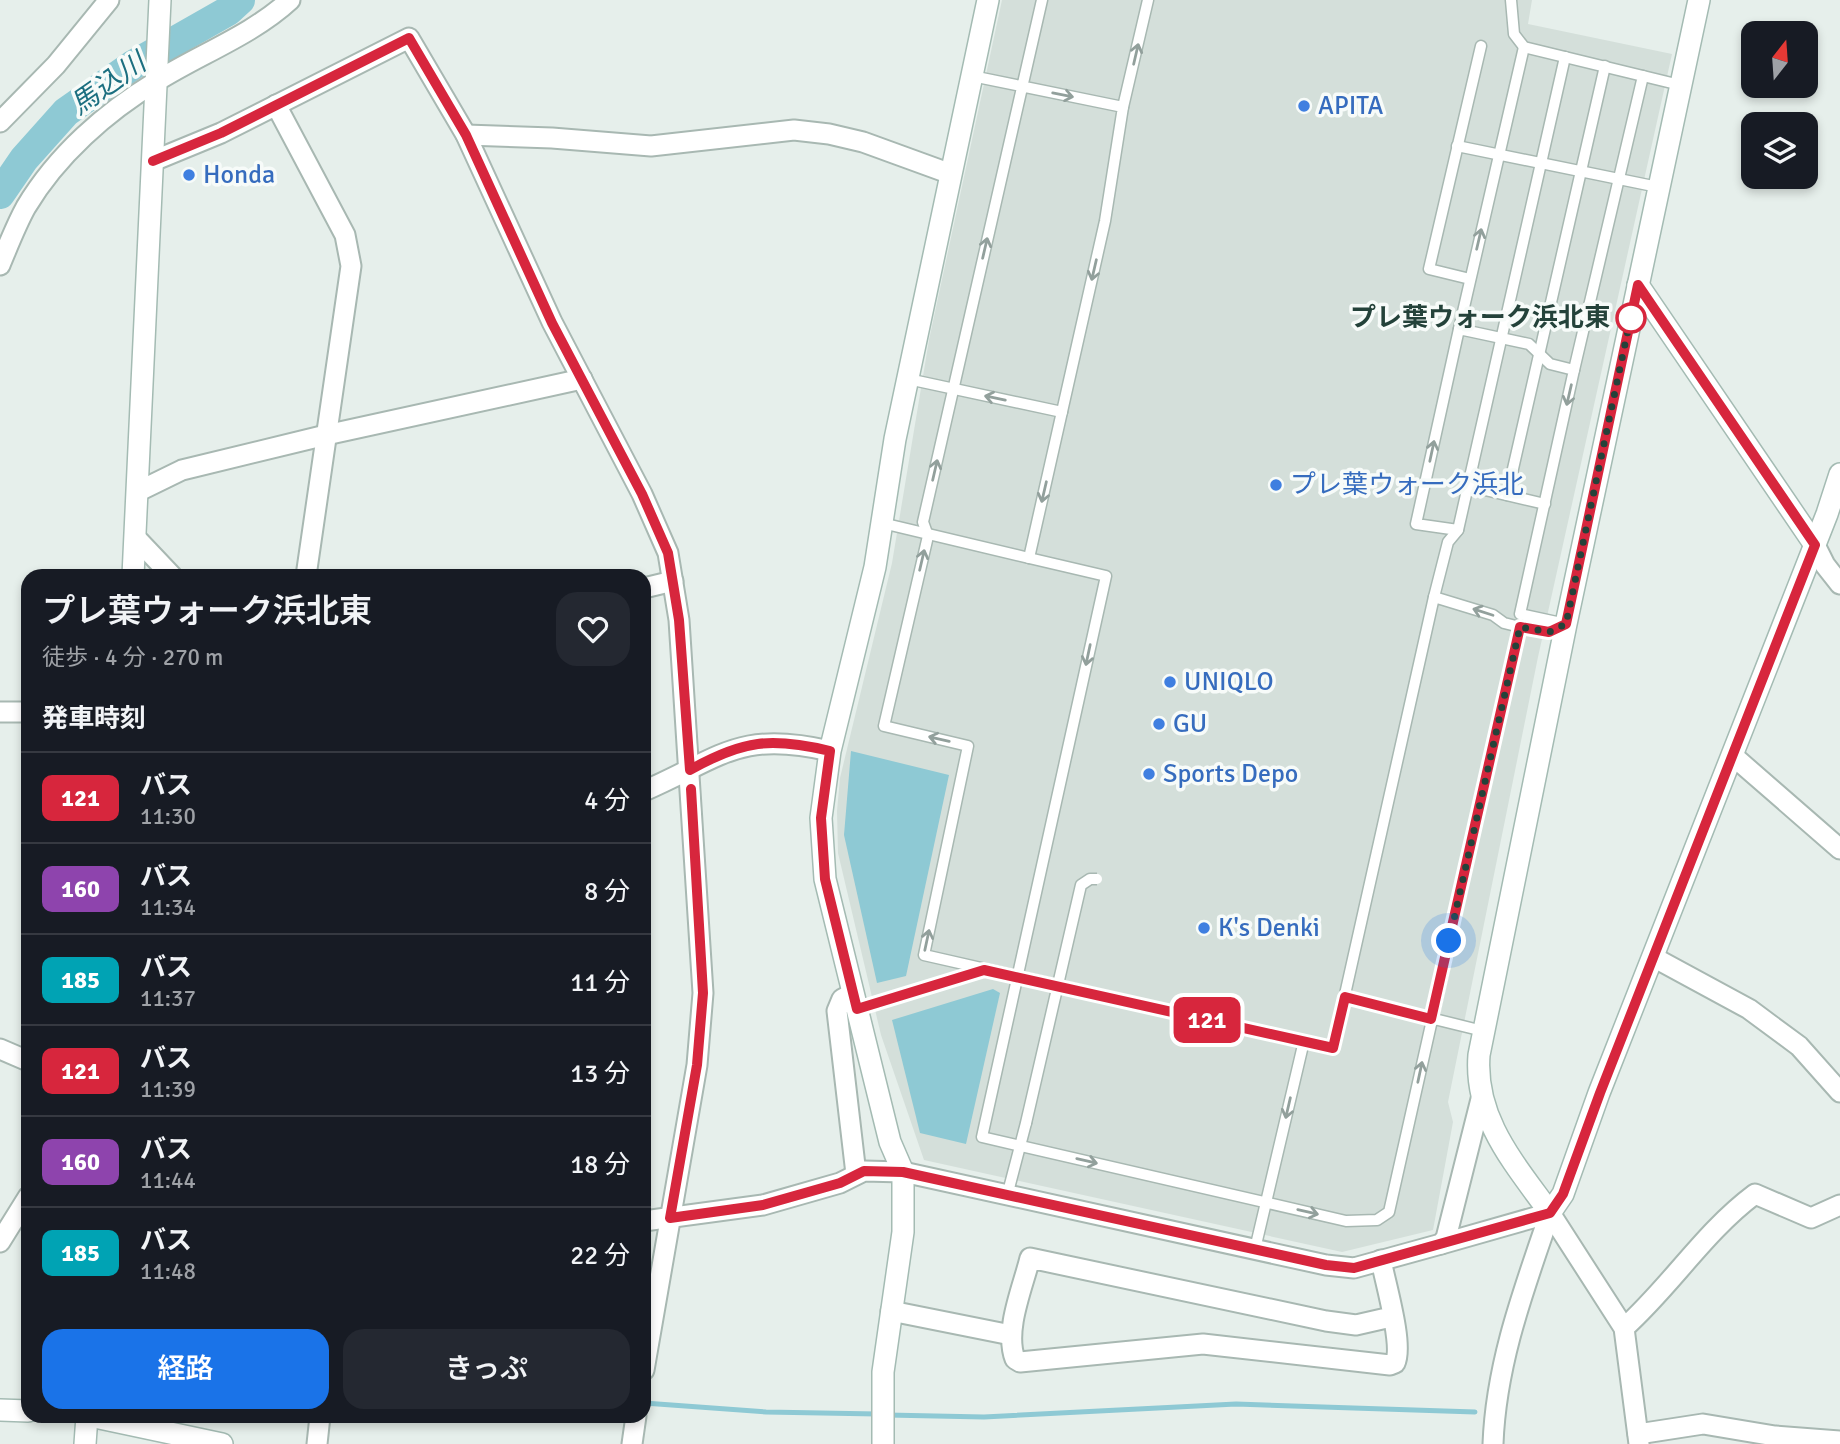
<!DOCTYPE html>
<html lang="ja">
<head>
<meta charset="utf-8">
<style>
	:root { --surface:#171b24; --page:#242831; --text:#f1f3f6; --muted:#9ea1a6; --line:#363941; --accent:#1a73e8 }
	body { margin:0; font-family:Signika,"Noto Sans JP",sans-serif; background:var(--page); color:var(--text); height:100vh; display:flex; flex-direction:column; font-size:26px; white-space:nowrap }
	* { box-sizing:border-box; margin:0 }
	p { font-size:23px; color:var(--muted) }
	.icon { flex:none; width:38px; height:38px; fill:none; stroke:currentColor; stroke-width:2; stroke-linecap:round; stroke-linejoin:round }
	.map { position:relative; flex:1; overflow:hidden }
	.drawer { position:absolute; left:21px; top:569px; width:630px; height:854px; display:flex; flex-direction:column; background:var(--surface); border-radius:21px; box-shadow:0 4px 10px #0003 }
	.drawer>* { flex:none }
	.badge { padding:0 14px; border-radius:10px; font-size:24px; line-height:46px }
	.needle { width:46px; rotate:17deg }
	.buttons { position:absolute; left:1741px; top:21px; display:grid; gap:14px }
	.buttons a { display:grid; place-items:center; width:77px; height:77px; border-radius:14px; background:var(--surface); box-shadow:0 4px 10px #0003; font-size:35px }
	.you { position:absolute; width:35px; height:35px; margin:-18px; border:5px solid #fff; border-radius:50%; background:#1a73e8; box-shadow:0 0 0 10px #1a73e833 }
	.map>.badge { position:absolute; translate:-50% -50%; box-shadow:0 0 0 4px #fff }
	h2 { padding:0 21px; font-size:26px; line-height:63px }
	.round { display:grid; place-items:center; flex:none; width:74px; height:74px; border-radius:21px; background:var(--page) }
	.summary { display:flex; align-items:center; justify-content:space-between; height:119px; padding:0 21px }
	h1 { font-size:33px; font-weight:600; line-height:52px }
	.action { display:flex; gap:14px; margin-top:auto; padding:14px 21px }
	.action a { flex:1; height:80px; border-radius:21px; background:var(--accent); color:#fff; font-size:28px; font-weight:600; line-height:80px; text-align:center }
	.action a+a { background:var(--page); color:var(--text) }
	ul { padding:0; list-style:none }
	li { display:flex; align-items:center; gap:21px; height:91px; padding:0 21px; border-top:2px solid var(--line) }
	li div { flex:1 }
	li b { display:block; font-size:26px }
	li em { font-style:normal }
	li .badge { min-width:77px; font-weight:700; text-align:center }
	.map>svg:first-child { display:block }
</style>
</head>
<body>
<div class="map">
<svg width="1840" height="1444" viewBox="0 0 1840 1444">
	<rect width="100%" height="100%" fill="#e6efeb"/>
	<polygon fill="#d4dfda" points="1002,0 1532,0 1528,24 1672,54 1538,657 1448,1102 1453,1122 1433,1230 1342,1252 924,1160 881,1035 838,853 837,811 840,778 892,563 929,340"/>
	<g fill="#8ec9d4">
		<polygon points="851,751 949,775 906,976 877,983 844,835"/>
		<polygon points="993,989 1000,993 966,1144 920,1133 892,1020"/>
	</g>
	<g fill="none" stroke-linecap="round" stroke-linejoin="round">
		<g stroke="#8ec9d4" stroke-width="5">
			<polyline points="644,1403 766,1412 877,1414"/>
			<polyline points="887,1415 984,1417 1236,1404 1475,1412"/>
		</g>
		<polyline stroke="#8ec9d4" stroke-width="30" points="0,194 24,159 66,112 133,65 228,11 240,0"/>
		<g stroke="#a8b8b2" stroke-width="13">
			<g id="lane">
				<polyline points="1511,0 1514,34 1524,47 1643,76 1574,370"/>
				<polyline points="972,76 1123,107 1105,221 1029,558 1106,576 982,1137 1346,1221 1377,1220 1389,1212 1520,627 1504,623 1493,615 1434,597 1333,1048 924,955 968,746 884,726 928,536 923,522 1042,0"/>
				<polyline points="1643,76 1680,85"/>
				<polyline points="1123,107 1148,0"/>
				<polyline points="1457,146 1658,187"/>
				<polyline points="1470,279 1429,269 1481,46"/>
				<polyline points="1459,329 1524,47"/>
				<polyline points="908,379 1062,412"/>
				<polyline points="1468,486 1545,504"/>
				<polyline points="1507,495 1605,66"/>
				<polyline points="882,523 1029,558"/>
				<polyline points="1458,530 1416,524 1459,329 1529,344 1550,364 1574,370 1520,614 1566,624"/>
				<polyline points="1434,597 1448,542 1458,530 1565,57"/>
				<polyline points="1520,627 1549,632 1566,625"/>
				<polyline points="1345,997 1483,1031"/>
				<polyline points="857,1009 983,970"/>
				<polyline points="1007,1196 1026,1123"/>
				<polyline points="1255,1249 1304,1041"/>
			</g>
		</g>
		<g stroke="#a8b8b2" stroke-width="23">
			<g id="street">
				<polyline points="276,105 345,235 351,266 306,576"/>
				<polyline points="0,122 56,65 109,0"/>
				<polyline points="466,135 552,138 651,146 794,130 829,134 863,142 951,174"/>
				<polyline points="153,161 221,133 409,38 466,135 552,322 642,494 668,553 679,620 703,993 697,1065 644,1370"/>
				<path d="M 0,265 C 8,246 16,225 26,207 C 57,155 106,112 157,81 C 200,54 252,35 290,0"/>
				<polyline points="137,492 182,470 326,435 582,379"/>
				<polyline points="136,538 172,576"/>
				<polyline points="1815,545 1825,565 1840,584"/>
				<polyline points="644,588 673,581"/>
				<polyline points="0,712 28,712"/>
				<polyline points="1732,755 1840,849"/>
				<path d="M 644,791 C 722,757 739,730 830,751"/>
				<polyline points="1653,957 1749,1009 1799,1046 1840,1092"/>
				<polyline points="853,993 842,999 837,1011 856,1174"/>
				<polyline points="0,1049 28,1061"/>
				<polyline points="1550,1213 1624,1328 1639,1444"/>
				<polyline points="644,1221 763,1205 840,1183 864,1171 903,1172 1326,1265 1354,1268 1441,1244 1446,1238 1481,1099"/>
				<polyline points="0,1242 28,1197"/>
				<polyline points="1441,1244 1550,1213"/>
				<path d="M 1381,1260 C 1385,1282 1404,1345 1395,1363 L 1390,1365 L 1203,1344 L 1020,1362 L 1015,1359 C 1004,1330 1023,1287 1030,1258 L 1326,1321 L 1356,1325 L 1391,1317"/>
				<polyline points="891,1311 1011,1335"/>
				<path d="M 1624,1328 C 1671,1286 1704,1232 1755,1194 L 1811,1218 L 1840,1205"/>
				<polyline points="1638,1434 1703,1424 1775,1436 1840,1441"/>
				<polyline points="317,1444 320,1416"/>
				<polyline points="632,1444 636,1416"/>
				<path d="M 1493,1444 C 1496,1363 1524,1289 1550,1213"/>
			</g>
		</g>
		<g stroke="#a4bbb3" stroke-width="24">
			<g id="secondary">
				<path d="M 1699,0 L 1566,624 L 1479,1055 C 1474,1119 1515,1164 1550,1213 L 1563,1194 L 1599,1093 L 1827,514 L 1840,474"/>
				<polyline points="1638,285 1815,545"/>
				<polyline points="133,576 160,0"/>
				<polyline points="0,1410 28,1411"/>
				<polyline points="90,1416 222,1444"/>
				<polyline points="85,1444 87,1416"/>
				<polyline points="883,1444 883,1372 903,1232 903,1172 890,1142 825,879 821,818 830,751 875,567 895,439 988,0"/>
			</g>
		</g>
		<use href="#lane" stroke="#fff" stroke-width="10"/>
		<use href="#street" stroke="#fff" stroke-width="19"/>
		<use href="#secondary" stroke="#fff" stroke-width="21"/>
		<g stroke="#a8b8b2" stroke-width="13" stroke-linecap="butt">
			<polyline id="lane-bridge" points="1026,1123 1081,885 1090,879 1097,879"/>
		</g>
		<use href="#lane-bridge" stroke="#fff" stroke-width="10"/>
	</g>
	<defs><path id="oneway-shaft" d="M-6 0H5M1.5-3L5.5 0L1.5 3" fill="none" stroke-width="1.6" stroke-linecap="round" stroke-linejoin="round" transform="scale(1.75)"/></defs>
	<g stroke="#92a09c">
		<use href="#oneway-shaft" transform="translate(1136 54) rotate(-77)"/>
		<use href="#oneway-shaft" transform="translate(1063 95) rotate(11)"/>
		<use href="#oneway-shaft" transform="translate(1479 239) rotate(-77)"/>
		<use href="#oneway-shaft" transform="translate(985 248) rotate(-77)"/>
		<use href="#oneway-shaft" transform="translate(1094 270) rotate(103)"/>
		<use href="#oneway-shaft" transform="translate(1569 395) rotate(103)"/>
		<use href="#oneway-shaft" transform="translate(995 398) rotate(-168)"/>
		<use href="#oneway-shaft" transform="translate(1432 451) rotate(-78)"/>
		<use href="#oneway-shaft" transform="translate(935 470) rotate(-77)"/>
		<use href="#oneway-shaft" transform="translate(1044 492) rotate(103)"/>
		<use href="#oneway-shaft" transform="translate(922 560) rotate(-77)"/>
		<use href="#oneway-shaft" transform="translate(1483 612) rotate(-162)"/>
		<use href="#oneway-shaft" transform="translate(1088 655) rotate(102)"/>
		<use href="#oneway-shaft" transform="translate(939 739) rotate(-167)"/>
		<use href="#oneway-shaft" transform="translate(927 940) rotate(-78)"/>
		<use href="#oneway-shaft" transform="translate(1420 1072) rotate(-78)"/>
		<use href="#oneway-shaft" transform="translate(1288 1108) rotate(103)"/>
		<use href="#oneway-shaft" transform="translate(1087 1161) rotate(13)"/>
		<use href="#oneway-shaft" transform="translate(1308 1212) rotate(13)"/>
	</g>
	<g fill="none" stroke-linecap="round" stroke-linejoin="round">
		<g stroke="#fff" stroke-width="16">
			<path id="line" d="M 153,161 L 221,133 L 409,38 L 466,135 L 552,323 L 642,494 L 668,553 L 679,620 L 690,770 C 743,740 771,737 830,751 L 821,818 L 825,879 L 857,1009 L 984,970 L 1333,1048 L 1345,997 L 1431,1019 L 1520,627 L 1549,632 L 1566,624 L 1638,285 L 1815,545 L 1600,1093 L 1563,1194 L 1550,1213 L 1354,1268 L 1326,1265 L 903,1172 L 864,1171 L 840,1183 L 763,1205 L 670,1218 L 697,1065 L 703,993 L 691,789"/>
		</g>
		<use href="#line" stroke="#d7263d" stroke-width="10"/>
		<polyline stroke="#24423a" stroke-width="7" stroke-dasharray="0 12.6" points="1449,941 1520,627 1549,632 1566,624 1632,311 1631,318"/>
	</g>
	<g fill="#3f7fe0" stroke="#f7fbf9" stroke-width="2.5">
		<circle cx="1304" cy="106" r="7"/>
		<circle cx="189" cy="175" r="7"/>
		<circle cx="1276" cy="485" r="7"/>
		<circle cx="1170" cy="682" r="7"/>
		<circle cx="1159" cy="724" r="7"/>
		<circle cx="1149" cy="774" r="7"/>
		<circle cx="1204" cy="928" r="7"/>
	</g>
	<circle fill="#fff" stroke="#d7263d" stroke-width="3.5" cx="1631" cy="318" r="14"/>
	<g text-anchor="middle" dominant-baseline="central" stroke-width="7" stroke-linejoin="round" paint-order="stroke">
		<g font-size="26" fill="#366cbe" stroke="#f7fbf9" text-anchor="start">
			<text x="1318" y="106">APITA</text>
			<text x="203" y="175">Honda</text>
			<text x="1290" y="485">プレ葉ウォーク浜北</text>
			<text x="1184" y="682">UNIQLO</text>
			<text x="1173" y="724">GU</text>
			<text x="1163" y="774">Sports Depo</text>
			<text x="1218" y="928">K's Denki</text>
		</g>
		<g font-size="26" font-weight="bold" fill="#24423a" stroke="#f7fbf9" text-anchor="end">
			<text x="1610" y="318">プレ葉ウォーク浜北東</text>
		</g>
		<g font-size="28" font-style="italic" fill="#1c6f80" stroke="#f7fbf9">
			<text transform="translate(108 84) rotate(-35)">馬込川</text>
		</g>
	</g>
</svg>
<div class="buttons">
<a><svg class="needle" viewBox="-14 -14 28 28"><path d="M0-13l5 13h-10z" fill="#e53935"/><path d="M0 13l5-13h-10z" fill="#9ea1a6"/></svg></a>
<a><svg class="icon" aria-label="layers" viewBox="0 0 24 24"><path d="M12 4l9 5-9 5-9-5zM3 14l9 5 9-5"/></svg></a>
</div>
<div class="you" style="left:1449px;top:941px"></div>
<b class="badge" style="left:1207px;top:1020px;background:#d7263d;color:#fff">121</b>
<section class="drawer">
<div class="summary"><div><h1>プレ葉ウォーク浜北東</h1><p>徒歩 · 4 分 · 270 m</p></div><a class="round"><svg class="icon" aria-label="heart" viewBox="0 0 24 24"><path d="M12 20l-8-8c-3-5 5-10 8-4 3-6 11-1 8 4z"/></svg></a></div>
<h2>発車時刻</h2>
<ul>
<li><span class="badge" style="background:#d7263d;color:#fff">121</span><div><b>バス</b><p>11:30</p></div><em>4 分</em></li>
<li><span class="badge" style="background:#8e44ad;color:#fff">160</span><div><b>バス</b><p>11:34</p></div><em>8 分</em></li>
<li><span class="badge" style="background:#00a3b4;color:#fff">185</span><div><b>バス</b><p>11:37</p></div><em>11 分</em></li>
<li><span class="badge" style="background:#d7263d;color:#fff">121</span><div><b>バス</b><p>11:39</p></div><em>13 分</em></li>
<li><span class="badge" style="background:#8e44ad;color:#fff">160</span><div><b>バス</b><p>11:44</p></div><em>18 分</em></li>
<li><span class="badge" style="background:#00a3b4;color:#fff">185</span><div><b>バス</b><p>11:48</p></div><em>22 分</em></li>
</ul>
<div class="action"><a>経路</a><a>きっぷ</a></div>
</section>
</div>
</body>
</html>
